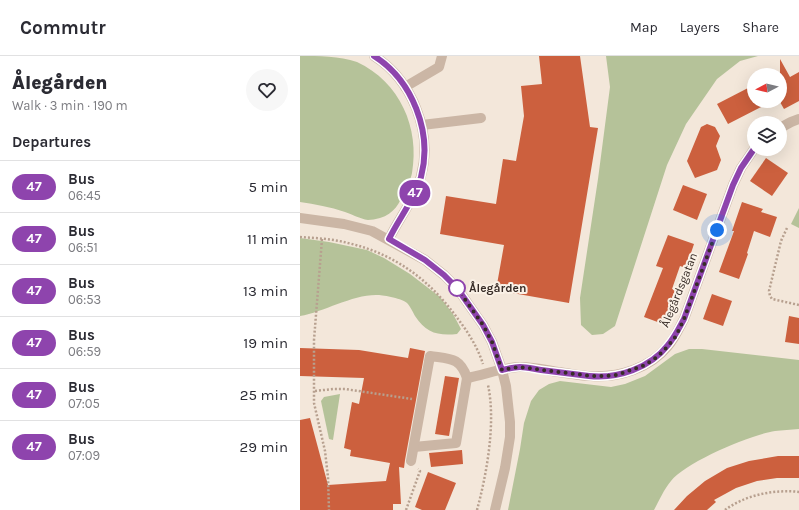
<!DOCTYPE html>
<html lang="en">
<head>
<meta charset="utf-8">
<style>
	:root { --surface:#fff; --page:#f7f7f7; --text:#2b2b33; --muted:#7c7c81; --line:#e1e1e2 }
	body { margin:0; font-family:Karla,sans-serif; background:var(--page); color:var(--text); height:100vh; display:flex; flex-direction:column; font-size:15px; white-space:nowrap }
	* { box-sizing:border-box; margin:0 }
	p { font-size:13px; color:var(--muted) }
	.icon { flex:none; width:22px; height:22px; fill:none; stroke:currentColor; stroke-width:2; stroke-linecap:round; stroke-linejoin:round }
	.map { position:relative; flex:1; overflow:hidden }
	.side { display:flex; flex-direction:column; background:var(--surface); width:300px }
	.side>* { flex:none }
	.badge { padding:0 8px; border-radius:13px; font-size:14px; line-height:26px }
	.needle { width:26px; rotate:263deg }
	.controls { position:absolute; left:447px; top:12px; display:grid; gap:8px }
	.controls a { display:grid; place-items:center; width:40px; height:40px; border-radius:50%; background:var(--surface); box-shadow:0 4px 16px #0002; font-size:20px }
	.you { position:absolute; width:20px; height:20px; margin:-10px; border:3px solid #fff; border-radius:50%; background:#1a73e8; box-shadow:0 0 0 6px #1a73e833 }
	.map>.badge { position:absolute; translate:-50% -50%; box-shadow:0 0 0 2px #fff }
	h2 { padding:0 12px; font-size:15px; line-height:36px }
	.round { display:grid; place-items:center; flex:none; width:42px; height:42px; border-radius:21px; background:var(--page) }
	.overview { display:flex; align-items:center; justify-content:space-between; height:68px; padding:0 12px }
	h1 { font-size:19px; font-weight:800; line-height:30px }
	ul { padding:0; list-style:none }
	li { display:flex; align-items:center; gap:12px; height:52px; padding:0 12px; border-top:1px solid var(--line) }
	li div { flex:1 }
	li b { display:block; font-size:15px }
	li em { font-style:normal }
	li .badge { min-width:44px; font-weight:700; text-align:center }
	header { display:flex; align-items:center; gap:24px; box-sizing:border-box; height:56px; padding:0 20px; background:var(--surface); border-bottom:1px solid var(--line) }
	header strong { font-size:19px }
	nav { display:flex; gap:22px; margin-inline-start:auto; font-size:14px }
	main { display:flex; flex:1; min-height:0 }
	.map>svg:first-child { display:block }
</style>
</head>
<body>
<header>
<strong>Commutr</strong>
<nav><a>Map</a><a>Layers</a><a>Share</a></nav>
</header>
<main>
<section class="side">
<div class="overview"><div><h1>Ålegården</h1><p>Walk · 3 min · 190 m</p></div><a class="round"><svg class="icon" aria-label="heart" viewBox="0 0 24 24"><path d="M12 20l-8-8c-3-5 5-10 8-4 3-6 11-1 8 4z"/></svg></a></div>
<h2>Departures</h2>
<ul>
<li><span class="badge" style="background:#8e44ad;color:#fff">47</span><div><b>Bus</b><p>06:45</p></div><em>5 min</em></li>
<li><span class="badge" style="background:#8e44ad;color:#fff">47</span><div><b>Bus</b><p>06:51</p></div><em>11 min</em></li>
<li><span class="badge" style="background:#8e44ad;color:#fff">47</span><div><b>Bus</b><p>06:53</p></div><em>13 min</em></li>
<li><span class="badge" style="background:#8e44ad;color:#fff">47</span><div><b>Bus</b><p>06:59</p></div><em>19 min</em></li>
<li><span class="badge" style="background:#8e44ad;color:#fff">47</span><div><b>Bus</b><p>07:05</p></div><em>25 min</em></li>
<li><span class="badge" style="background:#8e44ad;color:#fff">47</span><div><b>Bus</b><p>07:09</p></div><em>29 min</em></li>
</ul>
</section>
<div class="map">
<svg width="499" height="454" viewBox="0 0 499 454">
	<rect width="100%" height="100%" fill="#f3e7da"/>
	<g fill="#b5c299">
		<path d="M 0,0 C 19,0 39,0 57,6 C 100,26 120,72 112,117 C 111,123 107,129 105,134 C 100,147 94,158 80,162 C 76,163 71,164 68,164 C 60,163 52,158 45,156 C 30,151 15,148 0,146 Z"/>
		<polygon points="306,0 458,0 440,5 417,23 386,68 367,109 315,270 303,278 292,279 281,269 280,242 298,123 310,31"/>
		<polygon points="499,152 499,172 491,168"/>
		<path d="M 0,182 L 29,186 L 67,194 L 84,202 L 110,218 L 140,241 L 153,258 L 161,273 L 157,278 C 138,280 126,277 115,260 C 113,256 110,250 107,247 C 103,243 84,239 78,239 C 53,238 24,256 0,260 Z"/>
		<path d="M 389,293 L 402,293 L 499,304 L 499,373 C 491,374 482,374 475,375 C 450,379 386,406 371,425 C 364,433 359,445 354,454 L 208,454 L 220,393 L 224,367 L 231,345 L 239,334 L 249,328 L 260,325 L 311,331 L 325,328 L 345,320 L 375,298 Z"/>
		<polygon points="40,338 33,384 29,383 21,345 24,341"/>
	</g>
	<g fill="#cc603e">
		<polygon points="239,0 280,0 290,71 298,72 269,247 196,234 204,189 140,178 146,140 196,148 203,103 216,105 224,60 221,30 242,28"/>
		<polygon points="480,3 490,21 499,16 499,45 484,53 480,46"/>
		<polygon points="448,32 454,45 473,45 428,68 417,48"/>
		<polygon points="407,68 415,71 420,80 416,90 421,104 417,114 395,122 387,105 401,71"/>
		<polygon points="466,102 488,117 472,140 450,125"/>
		<polygon points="383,129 407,138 397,164 373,154"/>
		<polygon points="442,146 463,153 461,156 477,161 470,181 454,175 447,197 448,198 439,223 419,216 434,175 432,175"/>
		<polygon points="368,179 394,188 386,212 380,210 372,233 375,234 363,268 344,261 363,212 356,210"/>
		<polygon points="412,238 432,245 423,270 403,263"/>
		<polygon points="489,260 499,262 499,288 485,286"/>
		<polygon points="0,292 59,294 108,302 110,292 125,295 105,404 104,412 99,411 101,448 93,448 93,454 0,454 0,364 10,362 28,429 86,425 90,407 50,400 51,394 44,392 52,346 59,348 64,322 0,320"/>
		<polygon points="145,320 159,322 149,380 135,378"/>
		<polygon points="162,394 163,408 131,411 129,397"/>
		<polygon points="478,400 499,400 499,422 477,422 457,425 436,432 414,444 416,446 407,454 374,454 387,440 405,425 427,412 449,405"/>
		<polygon points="128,416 156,427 145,454 122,454 115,451"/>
	</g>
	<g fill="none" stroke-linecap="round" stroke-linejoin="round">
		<g stroke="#b7a08f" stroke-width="2.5" stroke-dasharray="2 2" stroke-linecap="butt">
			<polyline points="487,172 481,185 469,235 470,240 472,243 499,249"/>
			<path d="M 0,181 C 16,182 33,183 48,187 C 95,198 130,224 158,263 C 168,276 178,292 183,308"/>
			<polyline points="22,183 14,284 14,347 25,395 28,421 29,454"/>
			<polyline points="15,335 33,333 45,333 112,343"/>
			<polyline points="106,454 120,415 118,413"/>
			<path d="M 177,454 C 187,417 196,366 188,329"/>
			<path d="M 425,454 C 445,439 475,433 499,436"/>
		</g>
		<g stroke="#cbb6a5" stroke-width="10">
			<path d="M 74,0 C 112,24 133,76 121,120 C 115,143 99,162 89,183"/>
			<polyline points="105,31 139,11 142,0"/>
			<polyline points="122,69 181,62"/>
			<polyline points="480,72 491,66 499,63"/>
			<polyline points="0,162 44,168 72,175 125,204 144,219 157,232 183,269 192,286 202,314 206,330 210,366 210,381 205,412 195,454"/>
			<polyline points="114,391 156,387 167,322"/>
			<path d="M 111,405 L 130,300 C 150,303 160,301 167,322 C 184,319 201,312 218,311 C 229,310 246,314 258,316 C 269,317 280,320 291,320 C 319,322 350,312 368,290 C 375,282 379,272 384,263 L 433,129 L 441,112 L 454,93"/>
		</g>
	</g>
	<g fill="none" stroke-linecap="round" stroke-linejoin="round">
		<g stroke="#fff" stroke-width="9">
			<path id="line" d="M 74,0 C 112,24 133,76 121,121 C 115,143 99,162 89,183 L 125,204 L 144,219 L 157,232 L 183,269 L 192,286 L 202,314 C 207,313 214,311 220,311 C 227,311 234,313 241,314 C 257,316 273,318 289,320 C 318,323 350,312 368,289 C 375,281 379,272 384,263 L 433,129 L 441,112 L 454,93"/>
		</g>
		<use href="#line" stroke="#8e44ad" stroke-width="6"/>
		<polyline stroke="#372c27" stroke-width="4" stroke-dasharray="0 7.2" points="157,232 183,269 192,286 202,314 219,311 291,320 305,320 317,319 345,309 357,301 368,290 376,280 384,263 417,174"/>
	</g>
	<circle fill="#fff" stroke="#8e44ad" stroke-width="2" cx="157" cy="232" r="8"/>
	<g text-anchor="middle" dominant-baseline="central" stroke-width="4" stroke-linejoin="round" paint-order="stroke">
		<g font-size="12" font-weight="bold" fill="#372c27" stroke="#faf1e6" text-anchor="start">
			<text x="169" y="232">Ålegården</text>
		</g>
		<g font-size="12" fill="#372c27" stroke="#faf1e6">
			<text transform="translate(379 234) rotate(-68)">Ålegårdsgatan</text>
		</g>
	</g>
</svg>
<div class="controls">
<a><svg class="needle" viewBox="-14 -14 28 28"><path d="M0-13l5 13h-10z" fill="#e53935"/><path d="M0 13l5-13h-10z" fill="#7c7c81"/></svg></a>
<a><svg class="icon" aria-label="layers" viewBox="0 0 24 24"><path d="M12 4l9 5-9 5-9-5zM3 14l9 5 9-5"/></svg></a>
</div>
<div class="you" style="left:417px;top:174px"></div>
<b class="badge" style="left:115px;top:137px;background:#8e44ad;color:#fff">47</b>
</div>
</main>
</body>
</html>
